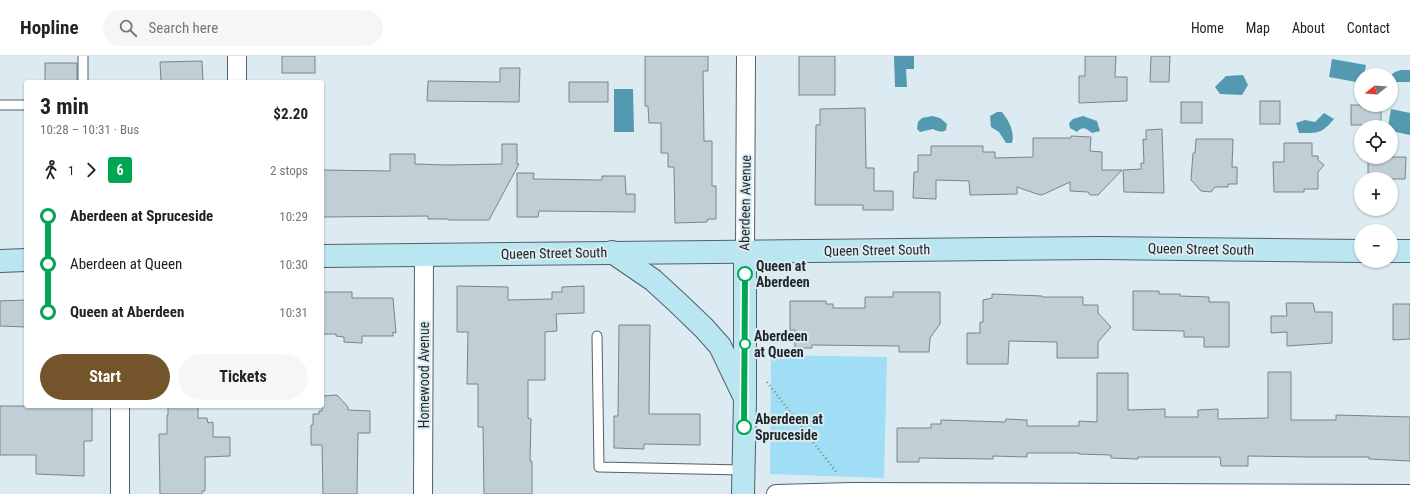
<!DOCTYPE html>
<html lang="en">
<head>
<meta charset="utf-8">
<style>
	:root { --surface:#fff; --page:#f6f6f6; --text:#222; --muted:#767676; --line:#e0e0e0; --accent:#74542a }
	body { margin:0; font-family:"Roboto Condensed",sans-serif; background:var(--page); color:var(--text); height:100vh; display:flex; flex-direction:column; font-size:15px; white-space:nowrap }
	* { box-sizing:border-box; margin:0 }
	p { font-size:13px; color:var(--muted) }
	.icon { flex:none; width:22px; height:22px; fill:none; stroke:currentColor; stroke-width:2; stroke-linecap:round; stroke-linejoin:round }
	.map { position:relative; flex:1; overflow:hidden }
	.side { position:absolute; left:24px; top:24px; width:300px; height:328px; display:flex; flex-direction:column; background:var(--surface); border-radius:4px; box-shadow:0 1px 3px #0004 }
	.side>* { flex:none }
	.badge { padding:0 8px; border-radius:3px; font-size:14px; line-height:26px }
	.needle { width:26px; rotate:253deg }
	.controls { position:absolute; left:1354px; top:12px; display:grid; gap:8px }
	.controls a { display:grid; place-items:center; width:44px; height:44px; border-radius:50%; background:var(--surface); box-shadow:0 1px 3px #0004; font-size:20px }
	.map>.badge { position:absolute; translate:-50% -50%; box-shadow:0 0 0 2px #fff }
	.legs { display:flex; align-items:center; gap:6px; height:44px; padding:0 16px; font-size:13px }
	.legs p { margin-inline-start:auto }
	.headline { display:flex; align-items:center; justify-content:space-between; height:68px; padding:0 16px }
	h1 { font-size:22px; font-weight:700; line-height:30px }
	.button { display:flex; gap:8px; margin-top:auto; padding:8px 16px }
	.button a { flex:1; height:46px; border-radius:24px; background:var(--accent); color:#fff; font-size:16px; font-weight:700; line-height:46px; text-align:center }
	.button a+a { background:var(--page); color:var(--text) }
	ul { padding:0 16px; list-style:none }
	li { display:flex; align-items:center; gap:14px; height:48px; font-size:15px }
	li i { display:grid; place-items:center; width:6px; height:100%; margin:0 5px; background:currentColor }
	li i::after { content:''; width:10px; height:10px; margin:-5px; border:3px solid; border-radius:50%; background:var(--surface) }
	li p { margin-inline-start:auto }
	li:first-child i { background:linear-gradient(#0000 50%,currentColor 0) }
	li:last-child i { background:linear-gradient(currentColor 50%,#0000 0) }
	header { display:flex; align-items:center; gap:24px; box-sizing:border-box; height:56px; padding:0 20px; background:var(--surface); border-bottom:1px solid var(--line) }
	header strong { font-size:19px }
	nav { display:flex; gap:22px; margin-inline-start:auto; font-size:14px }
	.search { width:280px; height:36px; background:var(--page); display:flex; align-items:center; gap:10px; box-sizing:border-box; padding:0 14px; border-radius:22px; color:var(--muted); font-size:15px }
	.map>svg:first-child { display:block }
</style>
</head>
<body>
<header>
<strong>Hopline</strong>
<div class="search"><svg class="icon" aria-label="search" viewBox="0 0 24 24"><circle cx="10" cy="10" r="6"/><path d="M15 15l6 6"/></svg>Search here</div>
<nav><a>Home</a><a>Map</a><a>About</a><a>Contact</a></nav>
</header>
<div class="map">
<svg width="1410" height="438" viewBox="0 0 1410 438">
	<rect width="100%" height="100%" fill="#dbebf1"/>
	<polygon fill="#9fdef4" points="771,299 887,301 884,422 770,418"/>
	<g fill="#539ab1">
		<polygon points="894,0 914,0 914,13 906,13 907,31 895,31"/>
		<polygon points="1332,3 1366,9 1364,19 1361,19 1361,27 1329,21"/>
		<polygon points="1401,14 1410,14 1410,26 1392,26 1391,19 1395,16"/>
		<polygon points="1243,19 1248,29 1242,39 1220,38 1215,31 1226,20"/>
		<polygon points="614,33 633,33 634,76 614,76"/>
		<polygon points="1391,53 1410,57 1410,79 1391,75 1391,71 1388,71"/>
		<path d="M 997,56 L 1002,56 C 1009,65 1015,76 1012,87 L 1006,87 L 999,76 L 991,71 L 990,60 Z"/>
		<path d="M 1324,57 L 1334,63 C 1321,78 1319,77 1299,77 L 1296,67 L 1305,64 L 1315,66 Z"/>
		<path d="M 932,60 L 940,62 L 947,68 L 946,74 C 942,77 937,75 933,73 L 920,76 L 917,73 L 918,66 L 922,62 Z"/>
		<path d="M 1083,60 L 1097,65 L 1100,75 L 1092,77 C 1085,72 1083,70 1077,76 L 1070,72 L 1069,67 L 1073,63 Z"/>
	</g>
	<g fill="#bfcfd5" stroke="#77868b">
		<rect x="282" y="0" width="33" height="17"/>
		<polygon points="645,0 708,0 708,15 703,15 704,85 712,85 712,130 716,130 716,163 708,163 707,166 675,167 674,111 668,111 668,97 661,97 661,67 649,67 648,50 645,50"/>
		<rect x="799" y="0" width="36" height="39"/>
		<polygon points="1085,0 1116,0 1115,21 1127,21 1127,45 1079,47 1079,20 1085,20"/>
		<polygon points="1151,0 1170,0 1169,26 1150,26"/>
		<polygon points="202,5 203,26 161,26 160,6"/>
		<rect x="45" y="7" width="32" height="19"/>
		<polygon points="500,12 520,12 519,46 427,45 428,25 500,26"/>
		<rect x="569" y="26" width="39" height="20"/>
		<rect x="1260" y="45" width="20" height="23"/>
		<rect x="1181" y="46" width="21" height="21"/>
		<rect x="1351" y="49" width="30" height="20"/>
		<polygon points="865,52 866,112 874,112 874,135 893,135 893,154 863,154 863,149 815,149 816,69 820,69 820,53"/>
		<polygon points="1162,73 1164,137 1124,136 1123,114 1141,113 1141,107 1144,107 1143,83 1146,84 1146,74"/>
		<polygon points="1071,80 1091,81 1090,95 1102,96 1102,114 1122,114 1098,139 1090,139 1088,136 1070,135 1070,126 1042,139 1037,138 1017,131 1017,138 970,139 969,125 936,124 936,143 913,142 914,116 918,116 918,99 931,99 931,90 983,90 983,96 995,96 995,102 1033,101 1033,82 1071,82"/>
		<polygon points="1196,83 1233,83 1232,111 1237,111 1237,128 1228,128 1228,131 1215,131 1211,136 1201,135 1191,124 1193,97 1195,97"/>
		<polygon points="1284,87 1312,87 1312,100 1318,100 1318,104 1324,109 1318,116 1318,133 1304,133 1304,136 1274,136 1273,106 1284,106"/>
		<polygon points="502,88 517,88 517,108 519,108 489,164 448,164 448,163 428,163 428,160 322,161 322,114 390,115 390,98 415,98 415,108 447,109 502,108"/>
		<polygon points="1368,101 1406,101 1405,123 1368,123"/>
		<polygon points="517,117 534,117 533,123 602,124 602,120 625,120 626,138 635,138 635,156 539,155 538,161 517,161"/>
		<polygon points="457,230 508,231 508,244 552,243 552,236 562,236 562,231 584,230 584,257 556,258 557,275 545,276 545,324 528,324 528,362 531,363 530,405 532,405 532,438 484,438 483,371 478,371 478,328 467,328 468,276 457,276"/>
		<polygon points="1133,235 1159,235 1159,238 1180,238 1180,240 1209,241 1209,246 1229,246 1229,291 1204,291 1204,281 1184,281 1184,275 1133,274"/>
		<polygon points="322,236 352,236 352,242 393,242 396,277 393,276 393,280 362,280 362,287 344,286 344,281 336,280 336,278 322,278"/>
		<polygon points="893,236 940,236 940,268 930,282 929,296 899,296 899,290 812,289 812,292 795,292 795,274 790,274 790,245 826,245 826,248 833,248 833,252 865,252 865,241 893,241"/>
		<polygon points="992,238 1042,240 1042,241 1083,241 1083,249 1098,249 1098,257 1111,271 1098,286 1098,302 1057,302 1057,286 1009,285 1008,308 967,308 967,277 980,277 980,266 983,266 983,244 992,242"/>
		<polygon points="26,244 26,271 0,270 0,245"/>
		<polygon points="1286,247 1313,247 1315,256 1332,256 1332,287 1287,290 1287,276 1271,277 1271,260 1287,260"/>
		<polygon points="1393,248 1410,248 1410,283 1393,284"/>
		<polygon points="619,269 650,269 649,358 700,358 700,389 644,388 644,393 614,392 614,360 618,360"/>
		<polygon points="1268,316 1291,316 1291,364 1336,364 1336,359 1410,361 1410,405 1369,403 1369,401 1306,401 1248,400 1248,410 1221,410 1220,401 1138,401 1138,403 1111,402 1111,399 1079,398 1079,397 1027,397 1027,401 993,400 993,403 919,402 919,406 897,406 897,372 931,372 931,368 941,368 941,364 1005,366 1006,363 1027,364 1027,370 1079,370 1079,365 1097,366 1097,317 1128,317 1128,354 1165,353 1165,361 1198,361 1198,354 1218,353 1218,363 1268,362"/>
		<polygon points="337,339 348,351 348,354 370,355 370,377 358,377 357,438 323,438 322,389 311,389 311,369 313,369 313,358 319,358 319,355 322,355 322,340"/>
		<polygon points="0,350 92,350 92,385 84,385 84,420 36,418 36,399 0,399"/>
		<polygon points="168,350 198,350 198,362 207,362 208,367 213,366 213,381 230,381 230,400 205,401 205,435 202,435 202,438 160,438 159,378 167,378 167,359 168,359"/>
	</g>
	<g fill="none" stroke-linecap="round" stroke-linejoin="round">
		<g stroke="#536167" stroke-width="11">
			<g id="lane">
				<polyline points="83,0 83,26"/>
				<polyline points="0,49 26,49"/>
				<polyline points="597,280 599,411 743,414"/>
			</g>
		</g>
		<g stroke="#536167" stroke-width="20">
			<g id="street">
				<polyline points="237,26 237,0"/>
				<polyline points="745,195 746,0"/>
				<polyline points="120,438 120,350"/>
				<polyline points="423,438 424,199"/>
				<polyline points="776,438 852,436 1410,438"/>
			</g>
		</g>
		<g stroke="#536167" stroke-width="24">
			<g id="secondary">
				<polyline points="1391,195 1410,195"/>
				<polyline points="612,196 653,224 678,247 704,272 720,290 743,338"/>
				<polyline points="322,200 1100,192 1361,195"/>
				<polyline points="0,205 26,204"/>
				<polyline points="743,438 745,343 745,195"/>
			</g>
		</g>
		<polyline stroke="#7d888d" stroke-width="2.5" stroke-dasharray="1 3" stroke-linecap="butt" points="767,326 837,417"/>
		<use href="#lane" stroke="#fff" stroke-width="9"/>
		<use href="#street" stroke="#fff" stroke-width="18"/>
		<use href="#secondary" stroke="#bae6f2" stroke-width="22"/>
	</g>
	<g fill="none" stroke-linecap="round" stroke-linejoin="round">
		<g stroke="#fff" stroke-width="9">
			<polyline id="line-1" points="744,371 745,218"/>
		</g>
		<use href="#line-1" stroke="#00a651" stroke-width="6"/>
	</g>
	<g fill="#fff" stroke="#00a651" stroke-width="2">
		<circle cx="745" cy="218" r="7"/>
		<circle cx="745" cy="288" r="5"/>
		<circle cx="744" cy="371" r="7"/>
	</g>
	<g text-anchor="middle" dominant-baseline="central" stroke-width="4" stroke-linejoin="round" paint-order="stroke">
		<g font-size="14" fill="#1f2528" stroke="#dbebf1">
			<text transform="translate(745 147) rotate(-89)">Aberdeen Avenue</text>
			<text transform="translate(1201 193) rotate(1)">Queen Street South</text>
			<text transform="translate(877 194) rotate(-1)">Queen Street South</text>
			<text transform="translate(554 197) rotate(-1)">Queen Street South</text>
			<text transform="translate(424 319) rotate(-90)">Homewood Avenue</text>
		</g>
		<g font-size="14" font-weight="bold" fill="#1f2528" stroke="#dbebf1" text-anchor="start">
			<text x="756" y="210">Queen at<tspan x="756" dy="16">Aberdeen</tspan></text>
			<text x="754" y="280">Aberdeen<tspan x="754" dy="16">at Queen</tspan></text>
			<text x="755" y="363">Aberdeen at<tspan x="755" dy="16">Spruceside</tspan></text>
		</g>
	</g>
</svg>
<div class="controls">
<a><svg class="needle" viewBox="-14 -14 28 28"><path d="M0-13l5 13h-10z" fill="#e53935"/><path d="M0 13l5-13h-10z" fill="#767676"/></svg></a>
<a><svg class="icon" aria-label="locate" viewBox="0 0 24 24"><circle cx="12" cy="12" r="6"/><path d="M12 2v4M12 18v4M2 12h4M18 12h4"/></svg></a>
<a>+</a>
<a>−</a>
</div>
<section class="side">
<div class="headline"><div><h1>3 min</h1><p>10:28 – 10:31 · Bus</p></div><b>$2.20</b></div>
<div class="legs"><svg class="icon" aria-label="walk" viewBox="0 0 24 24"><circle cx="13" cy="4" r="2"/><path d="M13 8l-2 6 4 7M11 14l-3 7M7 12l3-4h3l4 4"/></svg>1<svg class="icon" aria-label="forward" viewBox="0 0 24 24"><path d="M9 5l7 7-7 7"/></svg><b class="badge" style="background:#00a651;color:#fff">6</b><p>2 stops</p></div>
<ul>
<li><i style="color:#00a651"></i><b>Aberdeen at Spruceside</b><p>10:29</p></li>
<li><i style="color:#00a651"></i><span>Aberdeen at Queen</span><p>10:30</p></li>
<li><i style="color:#00a651"></i><b>Queen at Aberdeen</b><p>10:31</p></li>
</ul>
<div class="button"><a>Start</a><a>Tickets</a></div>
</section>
</div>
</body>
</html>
